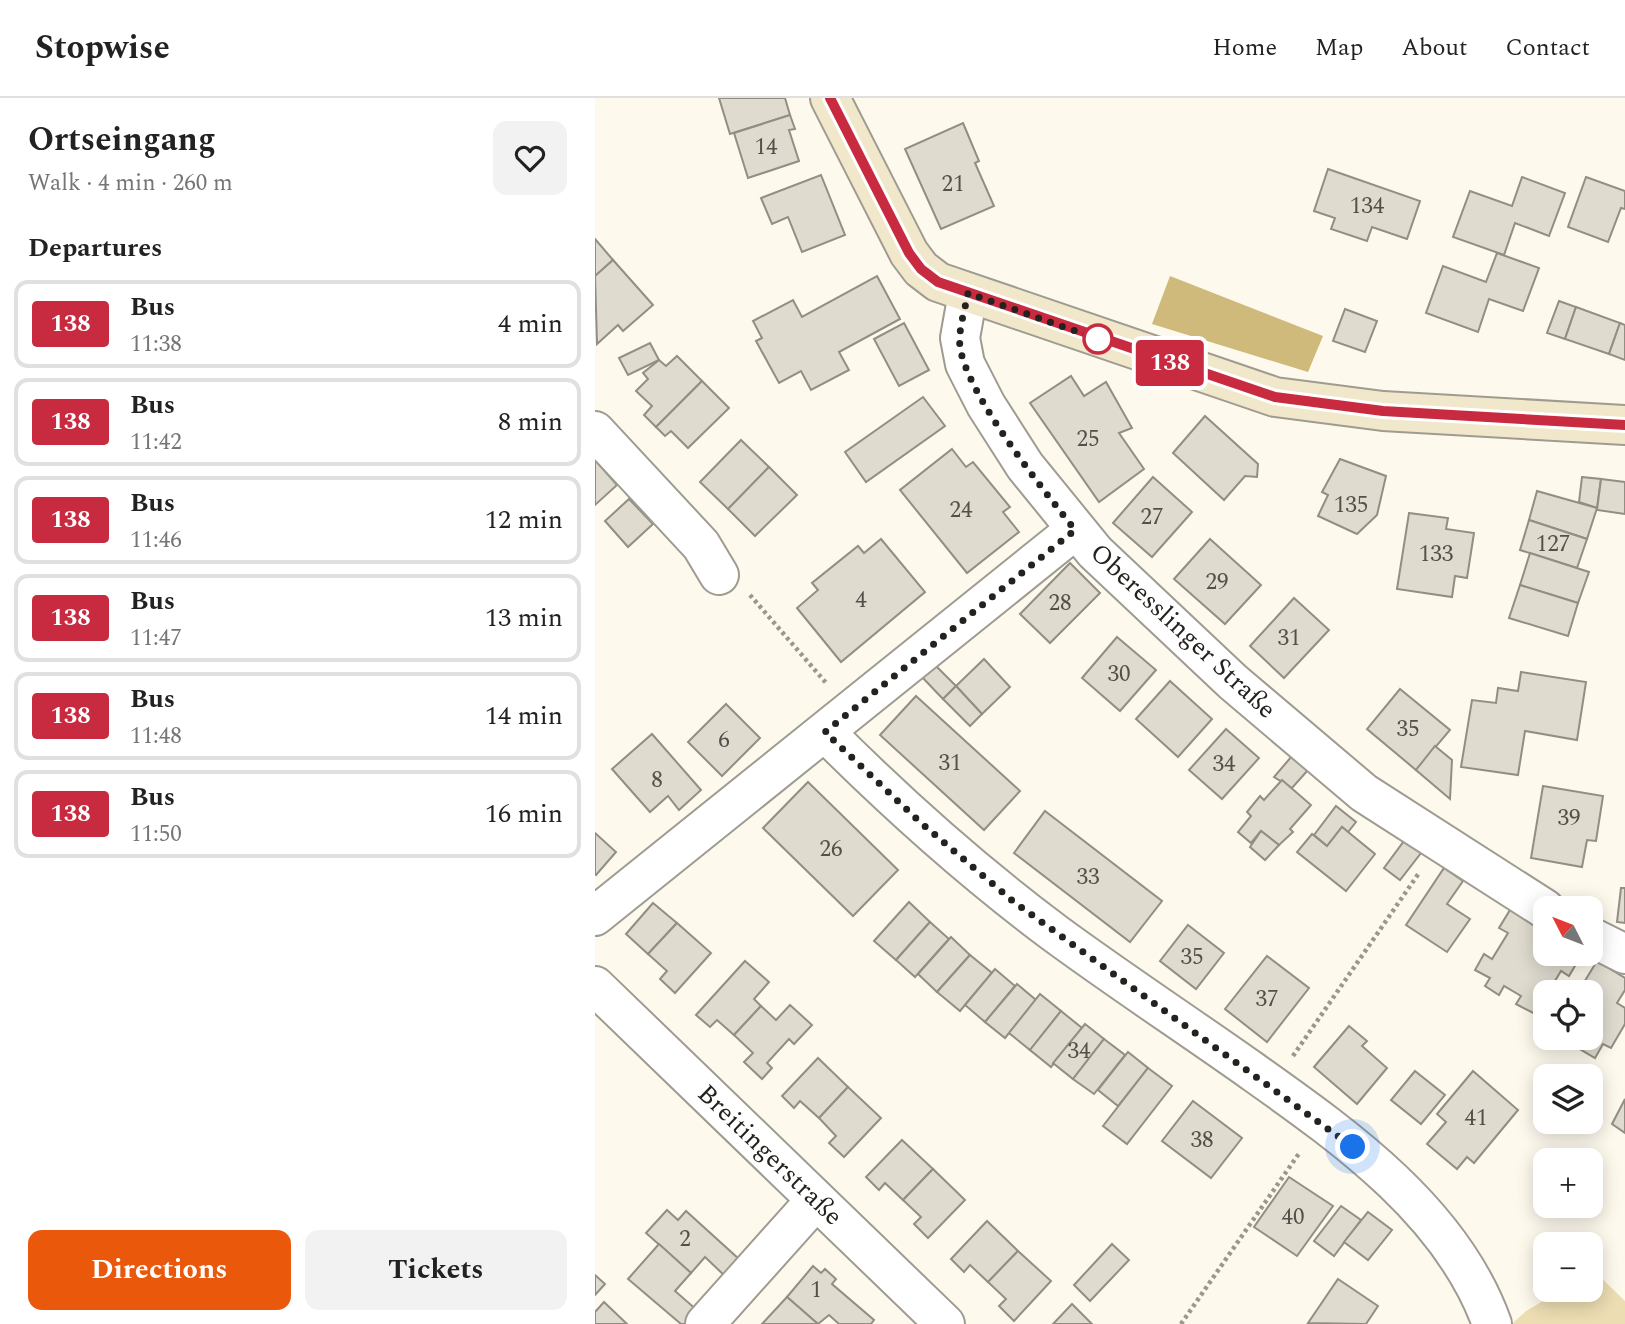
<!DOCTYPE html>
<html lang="en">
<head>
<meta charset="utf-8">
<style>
	:root { --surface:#fff; --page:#f2f2f2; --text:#222; --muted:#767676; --line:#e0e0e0; --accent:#ea580c }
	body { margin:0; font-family:Spectral,serif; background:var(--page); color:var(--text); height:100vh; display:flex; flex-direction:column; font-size:26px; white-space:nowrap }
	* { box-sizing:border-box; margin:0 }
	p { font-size:23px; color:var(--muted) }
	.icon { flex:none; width:38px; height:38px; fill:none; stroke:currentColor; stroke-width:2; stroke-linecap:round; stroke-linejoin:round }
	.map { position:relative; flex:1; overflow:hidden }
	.drawer { display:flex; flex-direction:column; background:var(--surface); width:595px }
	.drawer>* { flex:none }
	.badge { padding:0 14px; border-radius:5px; font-size:24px; line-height:46px }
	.needle { width:46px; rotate:312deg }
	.buttons { position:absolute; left:938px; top:798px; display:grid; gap:14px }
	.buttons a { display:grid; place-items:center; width:70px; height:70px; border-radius:14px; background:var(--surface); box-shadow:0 4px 18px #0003; font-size:35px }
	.you { position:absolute; width:35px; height:35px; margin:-18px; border:5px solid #fff; border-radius:50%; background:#1a73e8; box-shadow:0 0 0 10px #1a73e833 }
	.map>.badge { position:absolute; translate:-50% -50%; box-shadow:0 0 0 4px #fff }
	h2 { padding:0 28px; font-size:26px; line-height:63px }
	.round { display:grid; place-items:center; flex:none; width:74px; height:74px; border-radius:14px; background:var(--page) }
	.summary { display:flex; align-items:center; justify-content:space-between; height:119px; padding:0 28px }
	h1 { font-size:33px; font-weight:700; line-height:52px }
	.action { display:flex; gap:14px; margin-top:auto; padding:14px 28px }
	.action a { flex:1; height:80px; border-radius:14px; background:var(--accent); color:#fff; font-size:28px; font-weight:700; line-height:80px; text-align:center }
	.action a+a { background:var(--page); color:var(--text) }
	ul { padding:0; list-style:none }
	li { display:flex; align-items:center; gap:21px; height:88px; margin:0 14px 10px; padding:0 14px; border:4px solid var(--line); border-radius:14px }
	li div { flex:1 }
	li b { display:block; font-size:26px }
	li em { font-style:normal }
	li .badge { min-width:77px; font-weight:700; text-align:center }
	header { display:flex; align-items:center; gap:42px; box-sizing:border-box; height:98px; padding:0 35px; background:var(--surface); border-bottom:2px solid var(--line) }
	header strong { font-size:33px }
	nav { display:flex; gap:38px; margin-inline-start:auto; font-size:24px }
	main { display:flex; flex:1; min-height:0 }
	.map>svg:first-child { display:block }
</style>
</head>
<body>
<header>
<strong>Stopwise</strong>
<nav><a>Home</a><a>Map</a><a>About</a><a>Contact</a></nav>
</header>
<main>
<section class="drawer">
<div class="summary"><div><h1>Ortseingang</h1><p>Walk · 4 min · 260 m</p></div><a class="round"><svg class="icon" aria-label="heart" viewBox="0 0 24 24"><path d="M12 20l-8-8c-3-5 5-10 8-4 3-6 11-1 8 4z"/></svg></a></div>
<h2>Departures</h2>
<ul>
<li><span class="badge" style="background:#c82b40;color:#fff">138</span><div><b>Bus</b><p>11:38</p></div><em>4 min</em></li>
<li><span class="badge" style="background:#c82b40;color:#fff">138</span><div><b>Bus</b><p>11:42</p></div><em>8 min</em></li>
<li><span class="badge" style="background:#c82b40;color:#fff">138</span><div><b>Bus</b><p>11:46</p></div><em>12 min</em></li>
<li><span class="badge" style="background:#c82b40;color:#fff">138</span><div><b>Bus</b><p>11:47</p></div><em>13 min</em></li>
<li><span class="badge" style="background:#c82b40;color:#fff">138</span><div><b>Bus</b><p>11:48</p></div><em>14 min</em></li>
<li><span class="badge" style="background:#c82b40;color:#fff">138</span><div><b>Bus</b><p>11:50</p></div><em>16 min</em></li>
</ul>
<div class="action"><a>Directions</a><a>Tickets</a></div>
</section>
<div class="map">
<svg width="1030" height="1226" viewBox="0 0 1030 1226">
	<rect width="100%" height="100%" fill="#fdf9ed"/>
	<polygon fill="#ecddb2" points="999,1173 1030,1203 1030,1226 917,1226 931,1213 967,1192 996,1192 996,1175"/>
	<polygon fill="#cfba7c" points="575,178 728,238 713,274 557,226"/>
	<g fill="#dfdbcf" stroke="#928e83" stroke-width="2">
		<polygon points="124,0 190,0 195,17 135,36"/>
		<polygon points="195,17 200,31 194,32 204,63 153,80 139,35"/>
		<polygon points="368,25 384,63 380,65 399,108 346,131 310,51"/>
		<polygon points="733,71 825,103 812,141 777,129 772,143 736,131 740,120 719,113"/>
		<polygon points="226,77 250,137 207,154 193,119 177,126 166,100"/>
		<polygon points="927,79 970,95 954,138 920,125 909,157 858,139 875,93 917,108"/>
		<polygon points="991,79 1030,93 1030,111 1026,110 1013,144 973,129"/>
		<polygon points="0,141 18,162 0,178"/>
		<polygon points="902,155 944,170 928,213 894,201 883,234 831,215 848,168 891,184"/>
		<polygon points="18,162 58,207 28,233 23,227 2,246 0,178"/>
		<polygon points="282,178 305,221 244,254 254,272 216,292 206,273 184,285 161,243 167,240 158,223 198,202 207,219"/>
		<polygon points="964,203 981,209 970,241 952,235"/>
		<polygon points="981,209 1025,225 1014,256 970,241"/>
		<polygon points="750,211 782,223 770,254 738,243"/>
		<polygon points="309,225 334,272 304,288 279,241"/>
		<polygon points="1025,225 1030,227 1030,262 1014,256"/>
		<polygon points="55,245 64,262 33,277 24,260"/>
		<polygon points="82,258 107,283 61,329 49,317 57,308 41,293 53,281 48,275 64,262 71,268"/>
		<polygon points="476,278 489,298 511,284 537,330 524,335 549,371 504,404 435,305"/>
		<polygon points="107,283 134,310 93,350 76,333 70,338 61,329"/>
		<polygon points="328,299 350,328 271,384 250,354"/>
		<polygon points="610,318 663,366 662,379 650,378 629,402 578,355"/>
		<polygon points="146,342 174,369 133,411 105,384"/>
		<polygon points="357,351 371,369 378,364 415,409 408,414 424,434 372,475 305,392"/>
		<polygon points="745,361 791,378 782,417 762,436 723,418 733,397 727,394"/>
		<polygon points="0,362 22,387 0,407"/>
		<polygon points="174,369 202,397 160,438 133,411"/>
		<polygon points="558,379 597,414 557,459 518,425"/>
		<polygon points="987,379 1006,381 1002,410 984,404"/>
		<polygon points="1006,381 1030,384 1030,416 1002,412"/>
		<polygon points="942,393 1002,410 992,441 934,422"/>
		<polygon points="34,401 58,426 33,449 10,423"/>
		<polygon points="814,415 853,420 851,431 879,435 872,480 860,478 857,499 802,491"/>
		<polygon points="934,422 992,441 982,470 925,452"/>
		<polygon points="286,441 330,494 246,564 202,510 223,492 217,485 263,448 269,455"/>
		<polygon points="615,441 666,487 630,526 579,481"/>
		<polygon points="935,455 994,474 983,505 925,487"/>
		<polygon points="475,465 505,495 455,545 425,516"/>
		<polygon points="925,487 983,505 973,538 914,520"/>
		<polygon points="699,500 734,532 689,580 655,548"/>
		<polygon points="522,539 561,572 525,613 487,580"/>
		<polygon points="389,561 415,589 387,616 361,588"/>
		<polygon points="339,566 361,588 348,601 326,578"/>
		<polygon points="926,574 991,584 982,642 930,633 923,677 866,669 877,602 901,605 903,590 923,593"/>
		<polygon points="575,583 617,621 583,659 541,621"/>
		<polygon points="361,588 387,616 375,628 348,601"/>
		<polygon points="805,591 855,632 821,672 772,631"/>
		<polygon points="321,598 425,693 389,732 285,637"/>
		<polygon points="131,606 165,640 127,678 93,644"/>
		<polygon points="631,631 664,660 627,701 594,672"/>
		<polygon points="57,636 106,692 84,712 73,698 55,714 17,671"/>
		<polygon points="840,648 857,662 855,701 821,672"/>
		<polygon points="697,658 713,672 697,690 679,679"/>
		<polygon points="687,682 716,707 695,731 698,734 684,747 666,733 656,745 643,734 656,718 652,714 665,698 669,702"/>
		<polygon points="213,684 303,772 258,818 168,730"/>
		<polygon points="948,688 1008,698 1001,743 992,742 987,769 936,760"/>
		<polygon points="741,708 761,724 753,734 747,729 732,748 719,737"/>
		<polygon points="450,713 567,803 535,844 419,755"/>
		<polygon points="747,729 780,756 751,793 702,754 717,736 732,748"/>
		<polygon points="666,733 684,747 670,762 655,749"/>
		<polygon points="0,735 21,754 1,777 0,776"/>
		<polygon points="809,743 826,755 805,782 789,770"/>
		<polygon points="849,770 868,783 852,806 875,821 852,854 811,827"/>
		<polygon points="1026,790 1030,790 1030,825 1022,824"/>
		<polygon points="314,804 335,824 301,862 279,843"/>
		<polygon points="58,805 82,825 53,856 31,836"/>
		<polygon points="915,812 950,834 950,856 987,856 974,878 966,873 940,916 921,906 926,898 909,888 904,897 890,888 895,880 880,872 889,856 897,861 913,835 904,830"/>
		<polygon points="335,824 354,841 320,879 301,862"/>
		<polygon points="82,825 116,855 80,895 65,881 72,873 53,856"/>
		<polygon points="593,827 629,855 601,891 565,863"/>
		<polygon points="356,839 375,857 342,894 323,876"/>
		<polygon points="375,857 397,875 365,913 342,894"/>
		<polygon points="672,858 714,890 672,944 630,911"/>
		<polygon points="150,863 174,884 159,901 166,908 139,937 122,922 115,929 101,917"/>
		<polygon points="1002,863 1030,880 1030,892 1022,905 1030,910 1030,926 1016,950 1008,946 1000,960 966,940 996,940 996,894 983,894"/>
		<polygon points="400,871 420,888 390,924 370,907"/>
		<polygon points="422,886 441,902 410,940 390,924"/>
		<polygon points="445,896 466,913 435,952 414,935"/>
		<polygon points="195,907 217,927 199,946 194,941 172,965 177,970 167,981 149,964 158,955 139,937 166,908 181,922"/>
		<polygon points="466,913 487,930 456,969 435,952"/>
		<polygon points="490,926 509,941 478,981 458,965"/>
		<polygon points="754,928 772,943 767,948 792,970 762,1006 719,969"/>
		<polygon points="509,941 530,957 499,996 478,981"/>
		<polygon points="533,954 553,970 523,1008 503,992"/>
		<polygon points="223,960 253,989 224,1020 205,1003 199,1010 187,998"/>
		<polygon points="553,970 577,988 532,1046 508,1028"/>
		<polygon points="820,973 850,997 826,1026 796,1002"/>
		<polygon points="878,973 923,1012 879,1065 872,1059 862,1071 832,1046 851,1024 842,1016"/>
		<polygon points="253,989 286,1020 249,1059 234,1045 241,1038 224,1020"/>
		<polygon points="1030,1001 1030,1035 1017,1026"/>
		<polygon points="598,1003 647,1040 616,1080 567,1043"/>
		<polygon points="307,1042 338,1071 308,1102 290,1085 284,1092 271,1079"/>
		<polygon points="338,1071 370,1102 333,1140 319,1126 326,1119 308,1102"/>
		<polygon points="694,1079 738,1108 702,1158 659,1129"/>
		<polygon points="746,1108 766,1122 739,1158 719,1143"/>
		<polygon points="72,1112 83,1122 91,1113 145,1162 132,1180 110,1159 96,1175 51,1135"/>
		<polygon points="773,1114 797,1132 773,1162 749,1144"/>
		<polygon points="392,1123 423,1153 393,1184 375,1167 369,1174 356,1161"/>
		<polygon points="64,1146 96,1175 80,1193 103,1213 91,1226 86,1226 33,1181"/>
		<polygon points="517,1146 534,1162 495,1203 479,1187"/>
		<polygon points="423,1153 456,1183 419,1223 404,1208 411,1201 393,1184"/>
		<polygon points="218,1168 226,1175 230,1171 241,1181 237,1186 279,1222 276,1226 244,1226 234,1217 223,1226 192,1199"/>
		<polygon points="0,1177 10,1186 0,1197"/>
		<polygon points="743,1181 783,1208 771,1226 713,1225"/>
		<polygon points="192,1199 223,1226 167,1226"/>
		<polygon points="9,1204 32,1226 0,1226 0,1214"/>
		<polygon points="477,1206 497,1226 458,1226"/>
	</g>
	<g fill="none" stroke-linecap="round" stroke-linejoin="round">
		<g stroke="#9f9b90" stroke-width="42">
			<g id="street">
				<polyline points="373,195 365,240 370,266 391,307 430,368 500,454 638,584 769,695 950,811"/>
				<polyline points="0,333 106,447 124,477"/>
				<path d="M 230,634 C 302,706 379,775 461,836 C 525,883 592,927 657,973 C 750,1039 857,1114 897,1226"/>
				<polyline points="0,818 480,432"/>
				<polyline points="996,839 1030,856"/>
				<polyline points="0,888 350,1226"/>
				<polyline points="110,1226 221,1102"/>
			</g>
		</g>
		<g stroke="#9f9b90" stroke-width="42">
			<polyline id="secondary" points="235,0 314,155 326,171 343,184 680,299 788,313 1030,327"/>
		</g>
		<g stroke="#9a978e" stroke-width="4.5" stroke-dasharray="3.5 3.5" stroke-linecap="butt">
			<polyline points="155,497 232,586"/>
			<polyline points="698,958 824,775"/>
			<polyline points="586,1226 705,1054"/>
		</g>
		<use href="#street" stroke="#fff" stroke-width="38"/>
		<use href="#secondary" stroke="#f1e8cb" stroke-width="38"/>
	</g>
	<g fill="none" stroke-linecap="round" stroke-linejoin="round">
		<g stroke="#fff" stroke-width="16">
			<polyline id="line" points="235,0 314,155 326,171 343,184 680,299 788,313 1030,327"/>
		</g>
		<use href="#line" stroke="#c82b40" stroke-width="10"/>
		<path stroke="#24221e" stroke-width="7" stroke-dasharray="0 12.6" d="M 503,241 L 373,195 C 370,212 363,232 365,249 C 373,299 448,391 480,432 L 230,634 L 325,724 L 419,804 L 758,1049"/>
	</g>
	<circle fill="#fff" stroke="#c82b40" stroke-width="3.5" cx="503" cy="241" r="14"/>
	<g text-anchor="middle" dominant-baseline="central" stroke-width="7" stroke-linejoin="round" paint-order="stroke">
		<g font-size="23" fill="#53504a">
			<text x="171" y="49">14</text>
			<text x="358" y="86">21</text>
			<text x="772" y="108">134</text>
			<text x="493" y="341">25</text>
			<text x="756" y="407">135</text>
			<text x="366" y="412">24</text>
			<text x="557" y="419">27</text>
			<text x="958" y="446">127</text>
			<text x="841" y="456">133</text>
			<text x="622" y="484">29</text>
			<text x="266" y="502">4</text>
			<text x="465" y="505">28</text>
			<text x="694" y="540">31</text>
			<text x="524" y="576">30</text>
			<text x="813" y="631">35</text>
			<text x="129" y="642">6</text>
			<text x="355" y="665">31</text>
			<text x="629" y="666">34</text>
			<text x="62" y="682">8</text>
			<text x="974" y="720">39</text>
			<text x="236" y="751">26</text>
			<text x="493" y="779">33</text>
			<text x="597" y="859">35</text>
			<text x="672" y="901">37</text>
			<text x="484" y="953">34</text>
			<text x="881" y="1020">41</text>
			<text x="607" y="1042">38</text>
			<text x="698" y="1119">40</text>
			<text x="90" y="1141">2</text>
			<text x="221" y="1192">1</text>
		</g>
		<g font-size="26" fill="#24221e" stroke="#fff">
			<text transform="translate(588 533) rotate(43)">Oberesslinger Straße</text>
			<text transform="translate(175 1057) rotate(44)">Breitingerstraße</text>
		</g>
	</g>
</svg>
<div class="buttons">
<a><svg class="needle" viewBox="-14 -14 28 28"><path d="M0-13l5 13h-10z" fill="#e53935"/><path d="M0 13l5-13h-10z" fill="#767676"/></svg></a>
<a><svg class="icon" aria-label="locate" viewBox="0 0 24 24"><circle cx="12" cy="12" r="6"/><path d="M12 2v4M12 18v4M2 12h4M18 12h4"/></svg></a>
<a><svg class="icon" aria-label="layers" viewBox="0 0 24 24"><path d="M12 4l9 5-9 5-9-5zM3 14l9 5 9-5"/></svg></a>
<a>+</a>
<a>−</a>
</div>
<div class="you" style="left:758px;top:1049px"></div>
<b class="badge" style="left:575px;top:265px;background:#c82b40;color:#fff">138</b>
</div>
</main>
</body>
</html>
